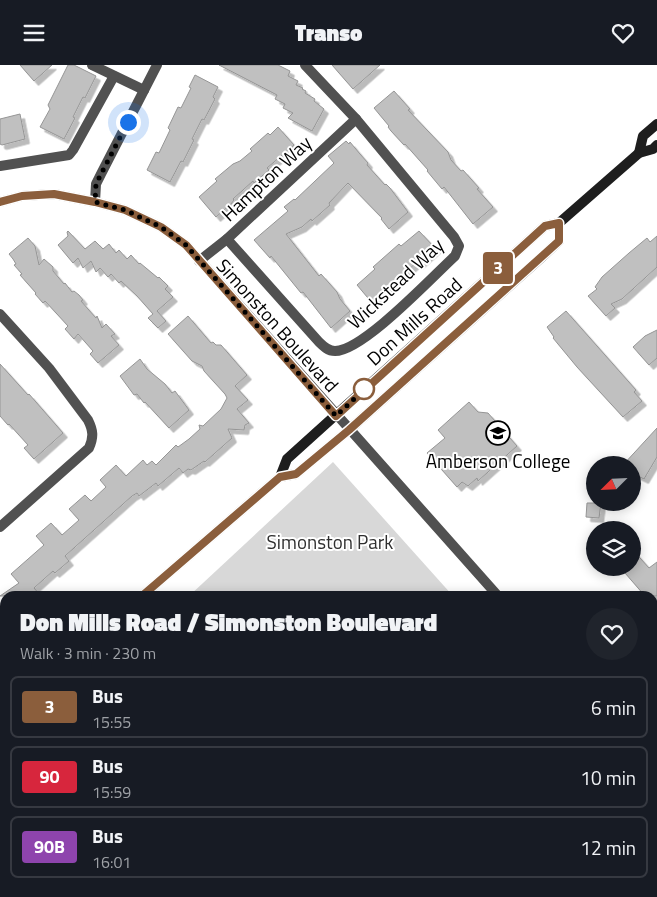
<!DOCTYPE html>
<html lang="en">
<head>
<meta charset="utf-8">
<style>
	:root { --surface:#171b24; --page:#20242c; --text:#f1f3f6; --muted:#9ea1a6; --line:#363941 }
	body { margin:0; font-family:"Titillium Web",sans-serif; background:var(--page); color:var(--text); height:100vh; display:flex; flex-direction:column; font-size:19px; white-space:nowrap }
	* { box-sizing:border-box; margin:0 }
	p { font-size:16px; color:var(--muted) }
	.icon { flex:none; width:28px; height:28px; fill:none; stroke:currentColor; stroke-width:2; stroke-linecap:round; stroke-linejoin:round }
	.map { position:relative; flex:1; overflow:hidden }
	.panel { position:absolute; left:0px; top:526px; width:658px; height:306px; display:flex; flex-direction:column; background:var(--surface); border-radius:15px 15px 0 0; box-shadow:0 2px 12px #0003 }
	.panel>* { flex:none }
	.badge { padding:0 10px; border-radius:4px; font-size:18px; line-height:32px }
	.needle { width:32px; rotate:246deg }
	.tools { position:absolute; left:586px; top:391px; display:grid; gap:10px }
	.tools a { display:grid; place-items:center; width:55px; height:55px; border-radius:50%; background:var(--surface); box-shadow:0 2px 12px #0003; font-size:25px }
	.you { position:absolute; width:25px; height:25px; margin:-12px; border:4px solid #fff; border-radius:50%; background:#1a73e8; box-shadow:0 0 0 8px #1a73e833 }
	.map>.badge { position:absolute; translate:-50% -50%; box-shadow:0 0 0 2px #fff }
	.round { display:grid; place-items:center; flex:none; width:52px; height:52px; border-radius:26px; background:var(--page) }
	.summary { display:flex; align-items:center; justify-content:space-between; height:85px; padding:0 20px }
	h1 { font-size:24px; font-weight:800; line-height:38px }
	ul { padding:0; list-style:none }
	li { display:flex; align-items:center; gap:15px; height:62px; margin:0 10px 8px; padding:0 10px; border:2px solid var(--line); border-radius:8px }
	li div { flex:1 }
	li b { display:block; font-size:19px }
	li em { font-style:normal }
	li .badge { min-width:55px; font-weight:700; text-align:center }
	header { display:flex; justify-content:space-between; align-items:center; height:65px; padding:0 20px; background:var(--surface); font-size:22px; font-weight:800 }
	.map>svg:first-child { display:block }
</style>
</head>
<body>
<header><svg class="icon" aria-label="menu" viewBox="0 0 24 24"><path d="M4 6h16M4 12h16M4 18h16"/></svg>Transo<svg class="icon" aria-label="heart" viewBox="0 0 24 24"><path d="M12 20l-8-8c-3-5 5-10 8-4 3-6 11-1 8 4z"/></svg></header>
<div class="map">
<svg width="657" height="832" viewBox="0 0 657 832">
	<defs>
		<filter id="shadow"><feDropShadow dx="4.5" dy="4.5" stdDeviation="0" flood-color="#0004"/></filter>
	</defs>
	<rect width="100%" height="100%" fill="#fff"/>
	<g fill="#d8d8d8">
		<polygon points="333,397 453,531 189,531"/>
		<polygon points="5,702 5,828 453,828 457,832 0,832 0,707"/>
	</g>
	<g fill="#c0c0c0" stroke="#959595" filter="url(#shadow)">
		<polygon points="20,0 52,0 34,16"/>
		<polygon points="68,0 74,0 96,11 85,33 83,32 73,52 75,53 64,74 40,62 50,44 48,40"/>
		<polygon points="219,0 278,0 290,6 288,11 298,16 296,20 303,23 302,24 306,26 305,28 315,34 314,36 324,44 312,66 288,53 293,48 283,43 285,39 275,34 277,30"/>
		<polygon points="332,0 380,0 353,24"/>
		<polygon points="195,10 218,22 213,32 215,34 204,55 202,54 192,74 194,75 183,97 181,96 170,117 147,105 156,87 159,88 170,65 168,63 178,42 181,43 191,23 189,22"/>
		<polygon points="394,26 410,44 408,45 448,87 451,95 461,106 463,105 479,123 477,124 493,142 473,159 444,122 442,124 427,106 428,105 405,79 404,80 391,66 388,62 389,61 374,43"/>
		<polygon points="20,49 25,74 2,80 0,79 0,54"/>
		<polygon points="278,62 294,80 267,103 269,105 254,118 253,116 233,134 234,135 231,139 216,152 199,132 217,116 215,114 233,99 240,96 252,86 250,84 268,68 270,70"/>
		<polygon points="346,76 349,79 350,77 360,89 368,98 367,100 385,120 386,119 390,123 408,147 389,164 381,154 382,153 348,118 329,138 330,140 312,156 311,154 302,162 286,169 319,211 321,209 337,227 340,234 350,246 331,263 303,227 301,228 271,191 270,193 254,175 288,146 284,142 294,134 295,135 334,98 328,91"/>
		<polygon points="68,166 85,184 95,176 103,184 109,179 116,188 119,185 127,194 131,190 139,199 140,198 158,213 159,212 168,221 165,224 173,232 157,246 166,256 158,263 148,253 153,249 137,231 121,216 119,218 111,209 108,212 100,203 96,207 91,196 83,203 78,193 73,198 58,180 68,171 67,167"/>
		<polygon points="419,166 436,184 418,200 416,198 390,221 391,223 373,239 357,220 375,204 373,202 399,179 401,181"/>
		<polygon points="657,171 657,202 622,234 611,239 615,243 606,251 588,231 597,224 595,222 602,212 629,188 647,173 650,177"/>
		<polygon points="28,173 35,181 39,200 44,194 53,202 53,206 64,219 65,218 72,227 74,226 79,230 83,235 81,236 88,244 96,253 97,251 102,263 106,259 115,269 111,271 119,280 98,298 90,289 93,286 78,269 74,274 65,264 68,261 45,236 43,238 35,229 36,228 20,210 22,209 14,200 16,199 13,194 9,189"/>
		<polygon points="566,246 636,325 634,327 642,336 623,352 577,302 553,273 554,272 547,262"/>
		<polygon points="188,251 211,278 213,277 216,280 221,280 247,310 235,321 248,335 237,344 249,358 245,360 244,365 228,364 232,373 205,397 204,396 191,405 188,404 183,408 179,403 158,421 156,418 139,431 137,428 132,431 65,491 69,496 55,508 53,506 34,523 41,531 0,531 19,518 11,509 44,480 36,471 51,458 62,470 79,455 69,444 85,430 91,436 106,422 100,415 116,400 126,411 143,395 147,400 152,396 156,400 176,380 178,382 189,374 200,364 199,360 203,361 221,344 227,333 225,329 204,306 202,301 192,296 168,269"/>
		<polygon points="657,265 657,293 649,300 633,282 645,271"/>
		<polygon points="140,294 147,304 165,319 172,328 175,326 189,345 169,363 145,337 144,338 137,329 134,330 120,311"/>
		<polygon points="0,299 28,330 29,329 63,368 34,394 24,383 28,380 9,359 8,360 0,351"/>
		<polygon points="469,337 478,347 488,348 517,381 478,416 477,413 468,421 462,417 457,422 427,388 445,373 438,365"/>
		<polygon points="657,363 657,392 644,414 632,408 632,400 623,400"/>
		<polygon points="587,438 601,438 599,453 586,452"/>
		<polygon points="632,484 649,503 657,497 657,531 645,531 625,508 632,502"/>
	</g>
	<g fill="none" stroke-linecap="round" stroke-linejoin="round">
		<g stroke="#515151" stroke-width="10">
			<polyline points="92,0 144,25"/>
			<polyline points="0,101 69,90 73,85 114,11"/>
			<polyline points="0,137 22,131 54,129 95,137 125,145 161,162 186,180 498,531"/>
			<polyline points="95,137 96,119 101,109 157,0"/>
			<path d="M 227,174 L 319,277 C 323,281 328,286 335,286 C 363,286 432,212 455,191 L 459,181 L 454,172 L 356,54 L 305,0"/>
			<polyline points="199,196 227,174 356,54"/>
			<path d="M 0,249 L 49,303 L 88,355 C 93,365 94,372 89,383 L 0,462"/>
			<polyline points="652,706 657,711"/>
		</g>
		<g stroke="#1e1e1e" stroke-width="10">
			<polyline points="639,88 643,71 657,59"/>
			<polyline points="280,412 296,409 349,365 543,191 559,176 559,158"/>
			<polyline points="142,531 280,412 287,394 545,161 559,158 639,88 653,84 657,80"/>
			<polyline points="0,657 5,653"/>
		</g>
	</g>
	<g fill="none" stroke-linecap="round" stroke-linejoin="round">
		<g stroke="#fff" stroke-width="11">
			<polyline id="line" points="0,137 22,131 54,129 95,137 125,145 161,162 186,180 336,351 545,161 559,158 559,176 349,365 296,409 280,412 142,531"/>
		</g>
		<use href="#line" stroke="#8b5e3c" stroke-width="8"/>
		<polyline stroke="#000" stroke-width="5" stroke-dasharray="0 9" points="128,57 100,111 96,119 95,137 125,145 161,162 186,180 336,351 370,319 364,324"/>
	</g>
	<defs>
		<g id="school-ring" transform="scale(1.25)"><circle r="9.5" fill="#fff" stroke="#000" stroke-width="1.5"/><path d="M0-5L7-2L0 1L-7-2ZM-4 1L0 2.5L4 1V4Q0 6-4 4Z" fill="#000"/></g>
	</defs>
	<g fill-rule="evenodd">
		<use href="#school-ring" x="498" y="368"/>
	</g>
	<circle fill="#fff" stroke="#8b5e3c" stroke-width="2.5" cx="364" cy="324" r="10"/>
	<g text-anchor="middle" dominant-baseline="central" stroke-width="4" stroke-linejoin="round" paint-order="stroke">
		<g font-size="19" fill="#000" stroke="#fff">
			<text transform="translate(266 113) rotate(-43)">Hampton Way</text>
			<text transform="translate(395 218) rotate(-43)">Wickstead Way</text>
			<text transform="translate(414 256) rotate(-42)">Don Mills Road</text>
			<text transform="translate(278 260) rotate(48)">Simonston Boulevard</text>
		</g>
		<g font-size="19" fill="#000" stroke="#fff">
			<text x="498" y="395">Amberson College</text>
		</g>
		<g font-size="19" fill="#2f2f2f" stroke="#fff">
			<text x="330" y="476">Simonston Park</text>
		</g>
	</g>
</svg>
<div class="tools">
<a><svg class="needle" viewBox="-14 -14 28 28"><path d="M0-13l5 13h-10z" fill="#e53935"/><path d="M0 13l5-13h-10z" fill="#9ea1a6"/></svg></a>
<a><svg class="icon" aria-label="layers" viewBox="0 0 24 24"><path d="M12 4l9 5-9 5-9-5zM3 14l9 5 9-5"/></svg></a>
</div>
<div class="you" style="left:128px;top:57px"></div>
<b class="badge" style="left:498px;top:203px;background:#8b5e3c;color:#fff">3</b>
<section class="panel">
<div class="summary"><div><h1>Don Mills Road / Simonston Boulevard</h1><p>Walk · 3 min · 230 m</p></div><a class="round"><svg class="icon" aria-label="heart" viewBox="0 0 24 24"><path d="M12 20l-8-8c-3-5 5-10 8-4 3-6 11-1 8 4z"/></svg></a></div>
<ul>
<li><span class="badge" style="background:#8b5e3c;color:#fff">3</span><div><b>Bus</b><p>15:55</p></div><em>6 min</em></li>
<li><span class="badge" style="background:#d7263d;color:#fff">90</span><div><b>Bus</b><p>15:59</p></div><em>10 min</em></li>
<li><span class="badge" style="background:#8e44ad;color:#fff">90B</span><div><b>Bus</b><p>16:01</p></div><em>12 min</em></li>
</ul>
</section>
</div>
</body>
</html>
